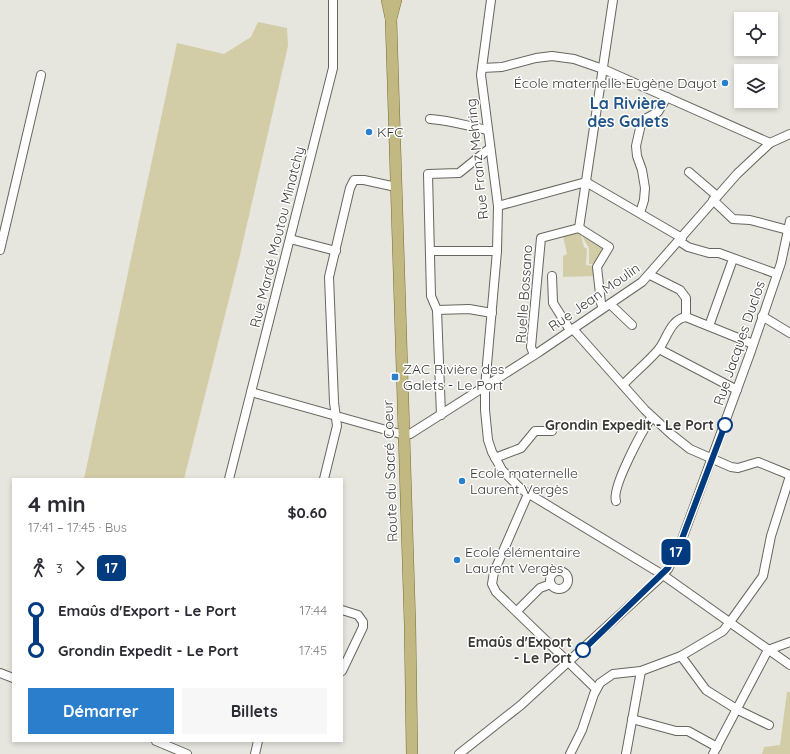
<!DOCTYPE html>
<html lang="fr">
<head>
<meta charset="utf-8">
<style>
	:root { --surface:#fff; --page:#f7f7f7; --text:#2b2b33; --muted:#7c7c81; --accent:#2b7ecc }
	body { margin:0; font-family:Quicksand,sans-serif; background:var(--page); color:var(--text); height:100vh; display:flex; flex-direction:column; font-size:15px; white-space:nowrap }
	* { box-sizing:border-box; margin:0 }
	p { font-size:13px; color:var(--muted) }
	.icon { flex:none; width:22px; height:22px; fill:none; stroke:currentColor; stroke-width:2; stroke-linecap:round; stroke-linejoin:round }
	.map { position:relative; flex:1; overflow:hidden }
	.details { position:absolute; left:12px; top:478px; width:331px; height:264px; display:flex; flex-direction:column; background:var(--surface); border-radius:0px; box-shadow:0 2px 6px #0003 }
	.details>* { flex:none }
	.badge { padding:0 8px; border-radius:6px; font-size:14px; line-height:26px }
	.fabs { position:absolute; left:734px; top:12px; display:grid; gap:8px }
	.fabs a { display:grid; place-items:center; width:44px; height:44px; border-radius:0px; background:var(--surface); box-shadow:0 2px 6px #0003; font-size:20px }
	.map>.badge { position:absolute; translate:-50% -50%; box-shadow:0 0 0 2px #fff }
	.legs { display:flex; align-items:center; gap:6px; height:44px; padding:0 16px; font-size:13px }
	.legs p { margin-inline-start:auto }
	.summary { display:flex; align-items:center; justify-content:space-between; height:68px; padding:0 16px }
	h1 { font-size:22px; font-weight:700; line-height:30px }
	.cta { display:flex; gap:8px; margin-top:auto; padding:8px 16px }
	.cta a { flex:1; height:46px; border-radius:0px; background:var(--accent); color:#fff; font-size:16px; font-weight:700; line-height:46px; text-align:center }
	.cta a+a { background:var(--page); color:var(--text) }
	ul { padding:0 16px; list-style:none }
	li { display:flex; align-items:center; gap:14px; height:40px; font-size:15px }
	li i { display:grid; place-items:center; width:6px; height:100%; margin:0 5px; background:currentColor }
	li i::after { content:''; width:10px; height:10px; margin:-5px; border:3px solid; border-radius:50%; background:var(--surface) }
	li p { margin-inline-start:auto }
	li:first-child i { background:linear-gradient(#0000 50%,currentColor 0) }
	li:last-child i { background:linear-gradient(currentColor 50%,#0000 0) }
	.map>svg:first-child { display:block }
</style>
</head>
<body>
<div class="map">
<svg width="790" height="754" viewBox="0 0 790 754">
	<rect width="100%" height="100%" fill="#e6e5de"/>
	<g fill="#d2cda6">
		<polygon points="258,22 287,28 288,46 239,259 184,479 84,479 177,43 224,54 251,37"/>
		<polygon points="582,230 601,243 605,251 596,264 589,264 589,248 583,238"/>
		<polygon points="580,232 584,247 587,249 586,265 594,266 594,276 563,277 563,256 567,254 563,236"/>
		<polygon points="787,692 790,692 790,754 762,754 764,747 780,745"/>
	</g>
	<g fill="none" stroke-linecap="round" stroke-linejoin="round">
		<g stroke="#67665f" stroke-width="10">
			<g id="minor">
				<polyline points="491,0 481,75 498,206 497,251 485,387 485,410 488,440 492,452 502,470 521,489 663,575 790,665"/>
				<polyline points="482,68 502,67 536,58 552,56 574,59 603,69 770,143"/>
				<path d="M 430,119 C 450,120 467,126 487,130"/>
				<polyline points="689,172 717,196"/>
				<polyline points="713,200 733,219 750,220 788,230"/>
				<polyline points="498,206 586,182 682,238"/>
				<polyline points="640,213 644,200 645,188 642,170 637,156 636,146 641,124 645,119 658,112 667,97"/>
				<polyline points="579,228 613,0"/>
				<polyline points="290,239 336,251"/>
				<polyline points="679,241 688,247 709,253 719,253 777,274"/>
				<polyline points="0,250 41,75"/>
				<polyline points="430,251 497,251"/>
				<polyline points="650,275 680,290 686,298 686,317"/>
				<polyline points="552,276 553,303 570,330"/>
				<polyline points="610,304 632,325"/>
				<polyline points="437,310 469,309 492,313"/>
				<polyline points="762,316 790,333"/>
				<polyline points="686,317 753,344"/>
				<polyline points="709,326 733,259"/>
				<polyline points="573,329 645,410 671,434 690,449 731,467 738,468 758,462 790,475"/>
				<polyline points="659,349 737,390"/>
				<polyline points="534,355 531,347 541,238 579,228 609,247 597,267 601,303 603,308"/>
				<path d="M 623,385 C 634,373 648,362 659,349 C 667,338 671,319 686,317"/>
				<polyline points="251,392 404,435 410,434 539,352 642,282 737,174 770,143 790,134"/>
				<polyline points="441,415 437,310 431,296 428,174 459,173 490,148"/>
				<polyline points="495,458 521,448 535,431 552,431"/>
				<polyline points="229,479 333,68 333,0"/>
				<polyline points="324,479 337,426 334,402 329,277 350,188 354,180 364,180 396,187"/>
				<polyline points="528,494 494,572 492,584 496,592 596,689"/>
				<path d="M 616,501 C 611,488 643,429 652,417"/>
				<circle cx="559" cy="580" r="9"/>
				<polyline points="342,610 358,615 363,622 363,627 342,671"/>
				<polyline points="517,611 540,588 551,584"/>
				<polyline points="681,656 706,690 738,710 769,725"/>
				<polyline points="0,673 13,678"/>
				<polyline points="632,719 676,731 688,731 717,747"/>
				<polyline points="156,741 187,754"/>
				<polyline points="255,754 258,741"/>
				<polyline points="459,754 521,705 663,575 668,569 681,542 751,351 781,263 790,221"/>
				<polyline points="570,754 582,730 594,694 600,683 613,674 641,671 681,656 723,631 730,622 763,576 771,536 790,476"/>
				<polyline points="626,754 641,671"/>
				<polyline points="713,754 768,650 790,642"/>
			</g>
		</g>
		<g stroke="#776e30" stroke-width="12">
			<g id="major">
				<polyline points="387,0 391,19 410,625 412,754"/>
				<polyline points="391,19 396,0"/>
			</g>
		</g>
		<use href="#minor" stroke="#fff" stroke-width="8"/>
		<use href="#major" stroke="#c1b981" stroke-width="11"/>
	</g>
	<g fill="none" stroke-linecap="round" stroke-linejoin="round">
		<g stroke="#fff" stroke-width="9">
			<polyline id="line-1" points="583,650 668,568 680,544 725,425"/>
		</g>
		<use href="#line-1" stroke="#003b80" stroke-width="6"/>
	</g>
	<g fill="#2b7ecc" stroke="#fff" stroke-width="1.5">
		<circle cx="725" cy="83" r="4"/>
		<circle cx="369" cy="132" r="4"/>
		<rect x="391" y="373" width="8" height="8" rx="2"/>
		<circle cx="462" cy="481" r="4"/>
		<circle cx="457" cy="560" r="4"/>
	</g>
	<g fill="#fff" stroke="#003b80" stroke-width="2">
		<circle cx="725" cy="425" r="7"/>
		<circle cx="583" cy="650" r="7"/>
	</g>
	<g text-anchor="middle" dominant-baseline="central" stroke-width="3" stroke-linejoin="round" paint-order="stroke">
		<g font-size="14" fill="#393835" stroke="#fff" text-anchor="start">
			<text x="717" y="83" text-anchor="end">École maternelle Eugène Dayot</text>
			<text x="377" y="132">KFC</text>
			<text x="403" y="369">ZAC Rivière des<tspan x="403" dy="16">Galets - Le Port</tspan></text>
			<text x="470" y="473">Ecole maternelle<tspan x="470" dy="16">Laurent Vergès</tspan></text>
			<text x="465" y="552">Ecole élémentaire<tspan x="465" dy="16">Laurent Vergès</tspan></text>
		</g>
		<g font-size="14" fill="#393835" stroke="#fff">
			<text transform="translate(477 159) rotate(-96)">Rue Franz Mehring</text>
			<text transform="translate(277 237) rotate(-76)">Rue Mardé Moutou Minatchy</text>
			<text transform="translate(524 294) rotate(-86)">Ruelle Bossano</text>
			<text transform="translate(594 297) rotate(-35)">Rue Jean Moulin</text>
			<text transform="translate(739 343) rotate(-71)">Rue Jacques Duclos</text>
			<text transform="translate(390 471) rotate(-92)">Route du Sacré Coeur</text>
		</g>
		<g font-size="14" font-weight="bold" fill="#393835" stroke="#fff" text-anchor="end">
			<text x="714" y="425">Grondin Expedit - Le Port</text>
			<text x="572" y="642">Emaûs d'Export<tspan x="572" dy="16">- Le Port</tspan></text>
		</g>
		<g font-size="16" font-weight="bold" fill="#258" stroke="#fff">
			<text x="628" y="103">La Rivière<tspan x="628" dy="18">des Galets</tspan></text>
		</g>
	</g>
</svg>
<div class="fabs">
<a><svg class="icon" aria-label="locate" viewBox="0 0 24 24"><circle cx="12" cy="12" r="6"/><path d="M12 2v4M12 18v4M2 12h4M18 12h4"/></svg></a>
<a><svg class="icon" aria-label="layers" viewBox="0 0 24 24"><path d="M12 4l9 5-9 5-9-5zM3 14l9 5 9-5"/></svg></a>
</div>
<b class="badge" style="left:676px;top:552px;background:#003b80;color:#fff">17</b>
<section class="details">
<div class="summary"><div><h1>4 min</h1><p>17:41 – 17:45 · Bus</p></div><b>$0.60</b></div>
<div class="legs"><svg class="icon" aria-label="walk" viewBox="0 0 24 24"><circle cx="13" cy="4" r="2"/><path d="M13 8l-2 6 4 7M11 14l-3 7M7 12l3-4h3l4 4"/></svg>3<svg class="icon" aria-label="forward" viewBox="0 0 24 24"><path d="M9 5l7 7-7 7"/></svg><b class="badge" style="background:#003b80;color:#fff">17</b></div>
<ul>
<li><i style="color:#003b80"></i><b>Emaûs d'Export - Le Port</b><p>17:44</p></li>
<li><i style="color:#003b80"></i><b>Grondin Expedit - Le Port</b><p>17:45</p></li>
</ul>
<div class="cta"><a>Démarrer</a><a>Billets</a></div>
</section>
</div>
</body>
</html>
